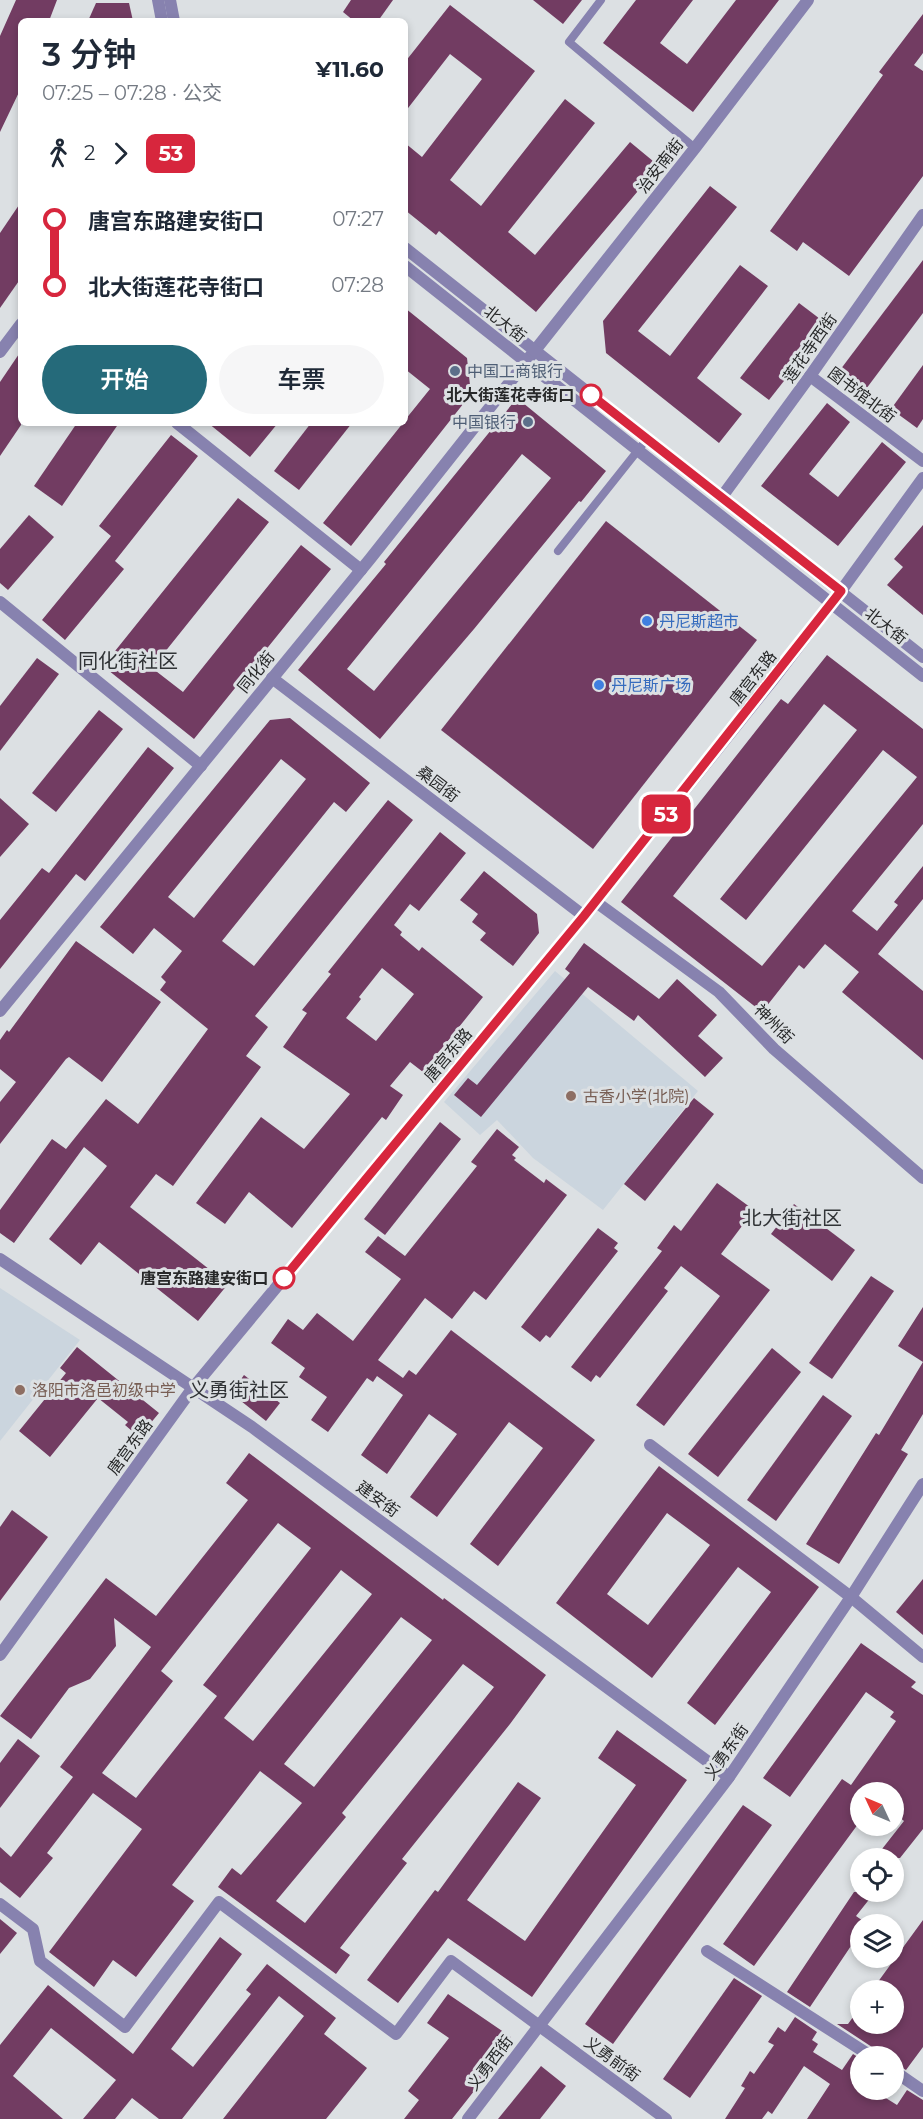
<!DOCTYPE html>
<html lang="zh">
<head>
<meta charset="utf-8">
<style>
	:root { --surface:#fff; --page:#f6f6f7; --text:#1f2937; --muted:#747a83; --accent:#256a7a }
	body { margin:0; font-family:Montserrat,"Noto Sans SC",sans-serif; background:var(--page); color:var(--text); height:100vh; display:flex; flex-direction:column; font-size:22px; white-space:nowrap }
	* { box-sizing:border-box; margin:0 }
	p { font-size:20px; color:var(--muted) }
	.icon { flex:none; width:33px; height:33px; fill:none; stroke:currentColor; stroke-width:2; stroke-linecap:round; stroke-linejoin:round }
	.map { position:relative; flex:1; overflow:hidden }
	.details { position:absolute; left:18px; top:18px; width:390px; height:408px; display:flex; flex-direction:column; background:var(--surface); border-radius:9px; box-shadow:0 3px 9px #0003 }
	.details>* { flex:none }
	.badge { padding:0 12px; border-radius:9px; font-size:21px; line-height:39px }
	.needle { width:39px; rotate:314deg }
	.tools { position:absolute; left:850px; top:1782px; display:grid; gap:12px }
	.tools a { display:grid; place-items:center; width:54px; height:54px; border-radius:50%; background:var(--surface); box-shadow:0 3px 9px #0003; font-size:30px }
	.map>.badge { position:absolute; translate:-50% -50%; box-shadow:0 0 0 3px #fff }
	.legs { display:flex; align-items:center; gap:9px; height:66px; padding:0 24px; font-size:20px }
	.legs p { margin-inline-start:auto }
	.headline { display:flex; align-items:center; justify-content:space-between; height:102px; padding:0 24px }
	h1 { font-size:33px; font-weight:600; line-height:45px }
	.cta { display:flex; gap:12px; margin-top:auto; padding:12px 24px }
	.cta a { flex:1; height:69px; border-radius:36px; background:var(--accent); color:#fff; font-size:24px; font-weight:600; line-height:69px; text-align:center }
	.cta a+a { background:var(--page); color:var(--text) }
	ul { padding:0 24px; list-style:none }
	li { display:flex; align-items:center; gap:21px; height:66px; font-size:22px }
	li i { display:grid; place-items:center; width:9px; height:100%; margin:0 8px; background:currentColor }
	li i::after { content:''; width:15px; height:15px; margin:-8px; border:4px solid; border-radius:50%; background:var(--surface) }
	li p { margin-inline-start:auto }
	li:first-child i { background:linear-gradient(#0000 50%,currentColor 0) }
	li:last-child i { background:linear-gradient(currentColor 50%,#0000 0) }
	.map>svg:first-child { display:block }
</style>
</head>
<body>
<div class="map">
<svg width="923" height="2119" viewBox="0 0 923 2119">
	<rect width="100%" height="100%" fill="#dce0e3"/>
	<g fill="#cbd5de">
		<polygon points="555,971 698,1091 603,1210 533,1158 497,1120 480,1135 444,1102"/>
		<polygon points="0,1288 80,1340 0,1441"/>
	</g>
	<g fill="#723c62" fill-rule="evenodd">
		<polygon points="16,0 57,0 49,21 21,21 21,88 0,132 0,36"/>
		<polygon points="351,0 393,0 378,21 354,21 343,12"/>
		<polygon points="533,0 582,0 563,24"/>
		<polygon points="636,0 693,0 660,43 687,64 736,0 779,0 693,112 603,43"/>
		<polygon points="96,3 129,3 133,21 88,21"/>
		<polygon points="450,5 535,71 450,180 481,206 565,99 595,123 508,232 535,255 630,142 659,166 536,312 439,231 436,235 405,210 405,143 422,157 482,79 450,54 405,112 405,62"/>
		<polygon points="923,14 923,53 914,65 923,71 923,176 849,276 803,242 797,251 770,231 883,75 879,72"/>
		<polygon points="710,186 737,207 638,331 670,356 740,265 768,286 697,378 742,414 719,443 606,353 603,321"/>
		<polygon points="21,202 21,278 0,308 0,233"/>
		<polygon points="923,260 923,313 863,393 837,374"/>
		<polygon points="799,303 828,325 769,400 740,378"/>
		<polygon points="405,308 467,358 471,394 351,546 323,523 403,423 405,423 405,420 430,389 405,369"/>
		<polygon points="21,351 21,425 0,456 0,382"/>
		<polygon points="923,365 923,419 917,428 891,409"/>
		<path d="M 517,398 L 606,471 L 581,502 L 579,501 L 474,629 L 380,739 L 298,670 L 386,564 L 384,562 ZM 522,454 L 551,478 L 374,691 L 347,669 Z"/>
		<polygon points="827,403 850,422 809,474 838,497 882,442 906,462 838,546 761,486"/>
		<polygon points="77,423 119,423 62,506 34,486"/>
		<polygon points="208,423 278,423 250,457"/>
		<polygon points="311,423 352,423 299,490 274,471"/>
		<polygon points="171,435 198,456 115,561 124,569 65,640 42,620 111,536 99,526"/>
		<polygon points="238,498 269,522 152,668 183,692 301,545 331,569 194,739 103,666"/>
		<polygon points="29,515 54,537 8,590 0,583 0,549"/>
		<polygon points="606,521 757,640 593,849 441,730"/>
		<polygon points="923,525 923,615 887,585 903,567 894,559"/>
		<path d="M 827,655 L 923,729 L 923,824 L 852,911 L 877,931 L 898,905 L 894,902 L 923,866 L 923,899 L 878,954 L 923,991 L 923,1060 L 842,992 L 859,972 L 825,944 L 804,969 L 799,965 L 762,1012 L 621,902 L 781,699 L 788,704 ZM 824,704 L 857,730 L 720,899 L 746,920 L 883,750 L 917,777 L 762,966 L 673,896 Z"/>
		<polygon points="37,658 59,674 0,751 0,706"/>
		<polygon points="99,710 123,729 56,812 32,793"/>
		<path d="M 290,718 L 370,783 L 346,812 L 334,802 L 222,941 L 254,966 L 388,800 L 413,820 L 255,1016 L 268,1027 L 246,1056 L 261,1067 L 173,1186 L 156,1174 L 130,1207 L 228,1284 L 198,1321 L 99,1242 L 81,1265 L 49,1239 L 107,1166 L 84,1147 L 14,1243 L 0,1233 L 0,1210 L 52,1139 L 66,1149 L 106,1099 L 138,1124 L 208,1029 L 160,990 L 166,982 L 161,977 L 182,951 L 154,928 L 133,954 L 100,927 L 270,720 ZM 281,759 L 306,779 L 194,918 L 168,897 Z"/>
		<polygon points="148,747 174,768 85,881 76,874 0,969 0,920 42,868 49,873"/>
		<polygon points="0,798 29,824 0,857"/>
		<path d="M 440,832 L 466,853 L 419,911 L 410,904 L 394,925 L 402,932 L 400,935 L 419,951 L 422,947 L 483,997 L 423,1072 L 410,1062 L 390,1086 L 403,1095 L 386,1120 L 382,1117 L 292,1228 L 249,1192 L 225,1224 L 196,1203 L 261,1117 L 304,1149 L 350,1094 L 283,1047 L 307,1013 L 302,1010 L 331,974 L 328,972 ZM 382,968 L 414,994 L 376,1041 L 346,1018 L 361,999 L 359,997 Z"/>
		<polygon points="484,871 537,914 539,933 513,966 480,940 486,933 472,922 478,914 460,900"/>
		<polygon points="76,941 161,1002 102,1082 69,1057 66,1059 0,1144 0,1102 16,1082 0,1069 0,1040 7,1030 9,1032"/>
		<polygon points="584,943 659,999 677,979 717,1015 698,1036 723,1058 705,1077 638,1015 634,1021 588,987 481,1117 454,1095 468,1078 477,1085 570,973 565,969"/>
		<polygon points="694,1098 714,1114 645,1201 624,1184"/>
		<polygon points="440,1122 461,1139 385,1235 364,1219"/>
		<polygon points="497,1129 519,1147 512,1155 516,1158 514,1160 544,1183 546,1179 567,1195 486,1300 474,1291 452,1319 425,1298 378,1360 403,1378 409,1370 416,1375 451,1330 595,1440 498,1566 470,1544 543,1448 509,1422 437,1517 410,1497 457,1434 429,1414 387,1474 361,1455 403,1395 377,1376 373,1382 367,1378 328,1432 311,1420 327,1397 299,1377 305,1368 271,1343 288,1319 303,1330 317,1313 353,1341 401,1279 365,1252 378,1236 405,1256 477,1166 471,1162"/>
		<polygon points="717,1183 754,1210 721,1254 770,1290 664,1426 636,1405 720,1296 681,1266 664,1288 668,1291 600,1378 596,1375 591,1382 571,1367 662,1251 657,1248 674,1225 681,1231"/>
		<polygon points="794,1204 855,1250 832,1281 771,1234"/>
		<polygon points="598,1228 618,1243 614,1248 618,1251 550,1338 546,1335 540,1342 521,1327"/>
		<polygon points="871,1276 894,1291 832,1379 809,1363"/>
		<polygon points="923,1307 923,1414 901,1450 908,1454 839,1564 806,1544 876,1433 879,1435 923,1362 898,1346"/>
		<polygon points="77,1347 159,1413 139,1437 125,1425 128,1422 98,1398 50,1457 19,1431 66,1373 60,1368"/>
		<polygon points="772,1348 801,1372 718,1477 688,1454"/>
		<polygon points="244,1375 280,1403 266,1421 231,1393"/>
		<polygon points="823,1395 852,1416 776,1521 747,1500"/>
		<path d="M 249,1453 L 443,1600 L 444,1598 L 546,1675 L 510,1724 L 402,1859 L 407,1863 L 340,1948 L 350,1955 L 336,1974 L 218,1887 L 232,1868 L 241,1875 L 302,1803 L 260,1771 L 172,1885 L 194,1901 L 136,1977 L 113,1960 L 94,1987 L 49,1952 L 142,1829 L 93,1793 L 47,1853 L 53,1858 L 20,1898 L 0,1882 L 0,1847 L 11,1857 L 73,1777 L 60,1767 L 151,1647 L 114,1618 L 116,1646 L 90,1679 L 69,1688 L 31,1739 L 0,1716 L 106,1578 L 156,1616 L 248,1500 L 226,1483 ZM 278,1523 L 311,1548 L 203,1685 L 217,1696 L 136,1798 L 102,1773 L 173,1681 L 161,1671 ZM 341,1570 L 372,1594 L 253,1741 L 224,1718 ZM 401,1617 L 432,1640 L 314,1787 L 284,1764 ZM 463,1664 L 494,1687 L 305,1923 L 276,1901 L 346,1817 L 342,1813 Z"/>
		<path d="M 659,1466 L 819,1587 L 715,1725 L 687,1703 L 771,1592 L 738,1567 L 652,1678 L 556,1603 ZM 667,1513 L 710,1545 L 648,1625 L 607,1594 Z"/>
		<polygon points="12,1510 48,1537 0,1601 0,1527"/>
		<polygon points="923,1579 923,1635 896,1612"/>
		<polygon points="861,1643 916,1682 911,1687 923,1695 923,1829 900,1858 875,1858 904,1821 894,1813 894,1792 861,1792 861,1820 754,1966 723,1944 842,1779 851,1785 896,1721 890,1717 894,1712 866,1692 790,1797 763,1778"/>
		<polygon points="617,1730 687,1780 532,1997 448,1938 398,2003 367,1980 435,1890 438,1892 518,1782 541,1798 467,1900 525,1941 636,1785 598,1758"/>
		<polygon points="18,1739 40,1756 0,1808 0,1763"/>
		<polygon points="743,1805 772,1825 613,2044 585,2024"/>
		<polygon points="854,1892 875,1892 856,1916 866,1923 861,1924 861,1931 810,2007 787,1992"/>
		<polygon points="0,1919 17,1933 0,1954"/>
		<polygon points="923,1920 923,2047 906,2070 894,2063 894,2056 882,2056 875,2049 837,2024 848,2024 861,2006 861,2024 894,2024 894,1990 872,1990"/>
		<polygon points="220,1937 242,1954 171,2049 193,2067 251,1994 246,1990 267,1964 336,2018 324,2034 367,2068 326,2119 223,2119 304,2016 279,1996 182,2119 159,2119 132,2098 115,2119 83,2119 116,2080 51,2028 13,2076 63,2119 0,2119 0,2045 48,1985 133,2054"/>
		<polygon points="734,1978 762,1996 690,2098 663,2079"/>
		<polygon points="448,1994 511,2037 482,2081 452,2119 404,2119 419,2100 408,2091 449,2038 427,2023"/>
		<polygon points="795,2017 817,2032 812,2040 818,2044 813,2052 842,2070 853,2054 861,2059 861,2090 873,2090 897,2105 907,2090 923,2100 923,2119 807,2119 830,2084 804,2066 772,2114 768,2111 762,2119 725,2119 745,2088 741,2086 750,2071 754,2074 774,2045 768,2042 778,2027 785,2032"/>
		<polygon points="541,2066 566,2086 540,2119 498,2119"/>
	</g>
	<g fill="none" stroke-linecap="round" stroke-linejoin="round">
		<g stroke="#8782af" stroke-width="8">
			<polyline points="601,0 569,42 695,148"/>
			<polyline points="558,551 647,439"/>
		</g>
		<g stroke="#8782af" stroke-width="12">
			<polyline points="0,352 21,324"/>
			<polyline points="810,376 923,461"/>
			<polyline points="177,423 361,570"/>
			<polyline points="721,498 810,376 923,215"/>
			<polyline points="0,602 201,766"/>
			<polyline points="272,678 584,916"/>
			<polyline points="596,902 719,992 774,1049 923,1178"/>
			<polyline points="0,1011 370,559 695,148 808,0"/>
			<polyline points="0,1259 252,1427 729,1777"/>
			<polyline points="650,1445 851,1597 923,1657"/>
			<polyline points="0,1904 33,1929 40,1961 125,2027 219,1902 396,2034 451,1961 666,2119"/>
			<polyline points="707,1951 871,2056"/>
			<polyline points="894,2071 923,2091"/>
			<polyline points="468,2119 729,1777 851,1597 923,1484"/>
		</g>
		<g stroke="#8782af" stroke-width="12">
			<polyline points="158,0 162,21"/>
			<polyline points="170,0 174,21"/>
			<polyline points="405,248 923,657"/>
			<polyline points="405,266 923,676"/>
			<polyline points="0,1655 192,1389 584,916 772,681 841,591 923,478"/>
		</g>
	</g>
	<g fill="none" stroke-linecap="round" stroke-linejoin="round">
		<g stroke="#fff" stroke-width="14">
			<polyline id="line-1" points="284,1278 584,916 841,591 591,395"/>
		</g>
		<use href="#line-1" stroke="#d7263d" stroke-width="9"/>
	</g>
	<g fill="#5c6f8a" stroke="#dce0e3" stroke-width="2">
		<circle cx="455" cy="371" r="6"/>
		<circle cx="528" cy="422" r="6"/>
	</g>
	<g fill="#fff" stroke="#d7263d" stroke-width="3">
		<circle cx="591" cy="395" r="10"/>
		<circle cx="284" cy="1278" r="10"/>
	</g>
	<g fill="#3f7fe0" stroke="#dce0e3" stroke-width="2">
		<circle cx="647" cy="621" r="6"/>
		<circle cx="599" cy="685" r="6"/>
	</g>
	<g fill="#8d6e63" stroke="#dce0e3" stroke-width="2">
		<circle cx="571" cy="1096" r="6"/>
		<circle cx="20" cy="1390" r="6"/>
	</g>
	<g text-anchor="middle" dominant-baseline="central" stroke-width="6" stroke-linejoin="round" paint-order="stroke">
		<g font-size="16" fill="#272829" stroke="#dce0e3">
			<text transform="translate(660 166) rotate(-52)">治安南街</text>
			<text transform="translate(505 324) rotate(38)">北大街</text>
			<text transform="translate(810 348) rotate(-55)">莲花寺西街</text>
			<text transform="translate(862 395) rotate(37)">图书馆北街</text>
			<text transform="translate(886 626) rotate(38)">北大街</text>
			<text transform="translate(256 672) rotate(-51)">同化街</text>
			<text transform="translate(753 678) rotate(-52)">唐宫东路</text>
			<text transform="translate(438 784) rotate(37)">桑园街</text>
			<text transform="translate(774 1024) rotate(45)">神州街</text>
			<text transform="translate(448 1055) rotate(-50)">唐宫东路</text>
			<text transform="translate(130 1447) rotate(-54)">唐宫东路</text>
			<text transform="translate(378 1499) rotate(36)">建安街</text>
			<text transform="translate(726 1752) rotate(-55)">义勇东街</text>
			<text transform="translate(612 2059) rotate(36)">义勇前街</text>
			<text transform="translate(490 2063) rotate(-53)">义勇西街</text>
		</g>
		<g font-size="16" fill="#4e5e75" stroke="#dce0e3" text-anchor="start">
			<text x="467" y="371">中国工商银行</text>
			<text x="516" y="422" text-anchor="end">中国银行</text>
		</g>
		<g font-size="16" font-weight="bold" fill="#272829" stroke="#dce0e3" text-anchor="end">
			<text x="574" y="395">北大街莲花寺街口</text>
			<text x="268" y="1278">唐宫东路建安街口</text>
		</g>
		<g font-size="16" fill="#366cbe" stroke="#dce0e3" text-anchor="start">
			<text x="659" y="621">丹尼斯超市</text>
			<text x="611" y="685">丹尼斯广场</text>
		</g>
		<g font-size="16" fill="#785e54" stroke="#dce0e3" text-anchor="start">
			<text x="583" y="1096">古香小学(北院)</text>
			<text x="32" y="1390">洛阳市洛邑初级中学</text>
		</g>
		<g font-size="20" fill="#313437" stroke="#dce0e3">
			<text x="128" y="661">同化街社区</text>
			<text x="792" y="1218">北大街社区</text>
			<text x="239" y="1390">义勇街社区</text>
		</g>
	</g>
</svg>
<div class="tools">
<a><svg class="needle" viewBox="-14 -14 28 28"><path d="M0-13l5 13h-10z" fill="#e53935"/><path d="M0 13l5-13h-10z" fill="#747a83"/></svg></a>
<a><svg class="icon" aria-label="locate" viewBox="0 0 24 24"><circle cx="12" cy="12" r="6"/><path d="M12 2v4M12 18v4M2 12h4M18 12h4"/></svg></a>
<a><svg class="icon" aria-label="layers" viewBox="0 0 24 24"><path d="M12 4l9 5-9 5-9-5zM3 14l9 5 9-5"/></svg></a>
<a>+</a>
<a>−</a>
</div>
<b class="badge" style="left:666px;top:814px;background:#d7263d;color:#fff">53</b>
<section class="details">
<div class="headline"><div><h1>3 分钟</h1><p>07:25 – 07:28 · 公交</p></div><b>¥11.60</b></div>
<div class="legs"><svg class="icon" aria-label="walk" viewBox="0 0 24 24"><circle cx="13" cy="4" r="2"/><path d="M13 8l-2 6 4 7M11 14l-3 7M7 12l3-4h3l4 4"/></svg>2<svg class="icon" aria-label="forward" viewBox="0 0 24 24"><path d="M9 5l7 7-7 7"/></svg><b class="badge" style="background:#d7263d;color:#fff">53</b></div>
<ul>
<li><i style="color:#d7263d"></i><b>唐宫东路建安街口</b><p>07:27</p></li>
<li><i style="color:#d7263d"></i><b>北大街莲花寺街口</b><p>07:28</p></li>
</ul>
<div class="cta"><a>开始</a><a>车票</a></div>
</section>
</div>
</body>
</html>
